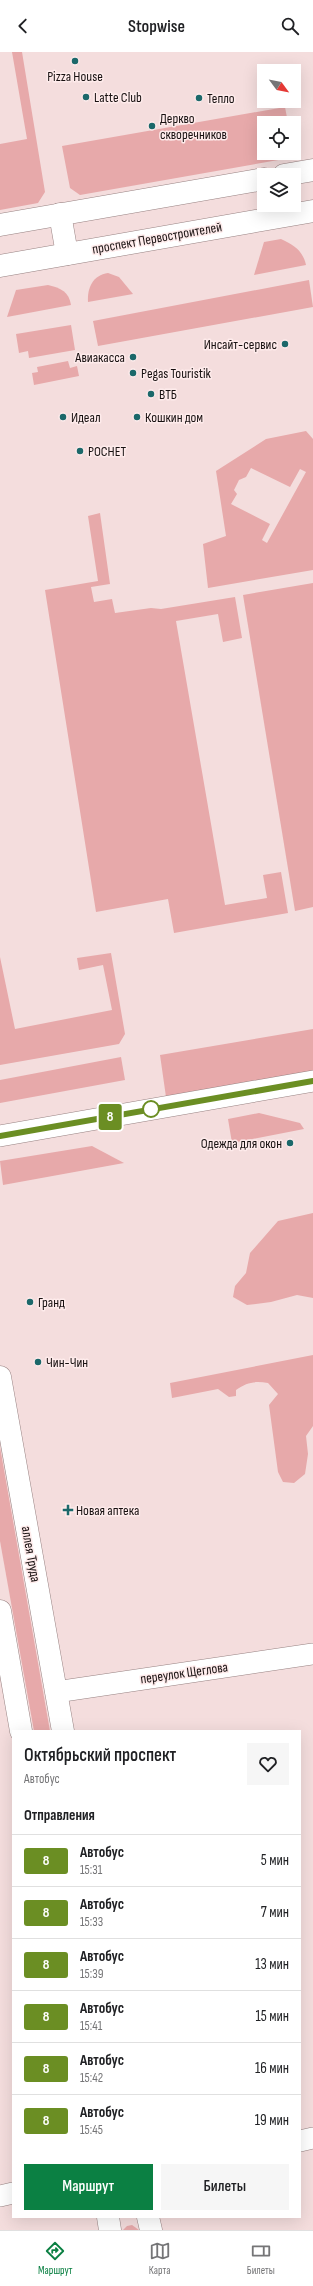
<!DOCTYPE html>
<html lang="ru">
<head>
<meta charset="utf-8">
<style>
	:root { --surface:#fff; --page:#f6f6f6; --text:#202124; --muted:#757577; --line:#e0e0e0; --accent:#0b8043 }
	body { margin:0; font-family:"Sofia Sans Condensed",sans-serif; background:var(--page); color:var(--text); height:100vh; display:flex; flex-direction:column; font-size:15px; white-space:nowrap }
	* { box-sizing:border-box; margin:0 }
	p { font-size:13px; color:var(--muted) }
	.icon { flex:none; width:22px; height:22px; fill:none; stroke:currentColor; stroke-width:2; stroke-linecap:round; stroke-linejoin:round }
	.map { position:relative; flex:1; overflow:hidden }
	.drawer { position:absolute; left:12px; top:1678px; width:289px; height:488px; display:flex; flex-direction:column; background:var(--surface); border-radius:0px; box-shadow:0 4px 16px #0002 }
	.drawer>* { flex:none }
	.badge { padding:0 8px; border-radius:3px; font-size:14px; line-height:26px }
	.needle { width:26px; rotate:122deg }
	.fabs { position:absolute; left:257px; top:12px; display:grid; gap:8px }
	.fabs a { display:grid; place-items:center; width:44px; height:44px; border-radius:0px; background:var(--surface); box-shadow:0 4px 16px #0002; font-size:20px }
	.map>.badge { position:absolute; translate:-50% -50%; box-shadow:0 0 0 2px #fff }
	h2 { padding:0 12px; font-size:15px; line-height:36px }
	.round { display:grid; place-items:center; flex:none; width:42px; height:42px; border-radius:0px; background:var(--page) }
	.head { display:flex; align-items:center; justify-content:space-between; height:68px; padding:0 12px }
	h1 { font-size:19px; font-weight:600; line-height:30px }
	.action { display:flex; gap:8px; margin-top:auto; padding:8px 12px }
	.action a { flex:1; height:46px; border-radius:0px; background:var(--accent); color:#fff; font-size:16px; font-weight:600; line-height:46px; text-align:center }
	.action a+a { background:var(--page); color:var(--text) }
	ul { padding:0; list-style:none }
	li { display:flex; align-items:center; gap:12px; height:52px; padding:0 12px; border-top:1px solid var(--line) }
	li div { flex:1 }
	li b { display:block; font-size:15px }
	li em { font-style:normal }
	li .badge { min-width:44px; font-weight:700; text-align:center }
	header { display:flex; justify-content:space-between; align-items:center; height:52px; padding:0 12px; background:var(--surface); font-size:18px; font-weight:600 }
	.menu { display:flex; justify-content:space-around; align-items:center; height:56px; border-top:1px solid var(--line); background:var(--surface); font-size:11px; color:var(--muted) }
	.menu a { display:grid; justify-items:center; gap:2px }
	.menu .selected { color:var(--accent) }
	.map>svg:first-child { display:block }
</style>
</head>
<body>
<header><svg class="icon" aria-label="back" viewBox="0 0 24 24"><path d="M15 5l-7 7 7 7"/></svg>Stopwise<svg class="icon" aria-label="search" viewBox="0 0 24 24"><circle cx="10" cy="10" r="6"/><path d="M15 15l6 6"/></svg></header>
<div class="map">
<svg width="313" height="2178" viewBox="0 0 313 2178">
	<rect width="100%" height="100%" fill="#f4dddd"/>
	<g fill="#e7a9aa" fill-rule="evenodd">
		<polygon points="12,0 22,0 45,140 38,151 0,158 0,92 27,87"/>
		<polygon points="285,55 288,71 264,71 264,101 290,101 284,107 80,143 70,136 62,94"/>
		<path d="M 281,187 C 294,193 303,199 306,213 L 254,223 L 264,190 Z"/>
		<path d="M 108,221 L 119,225 L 133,242 L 88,250 C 87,236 93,223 108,221 Z"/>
		<polygon points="309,228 313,255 98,294 93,269"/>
		<path d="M 48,233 C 61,236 69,240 71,253 L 7,265 L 16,238 Z"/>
		<polygon points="71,273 75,298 29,306 28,299 19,301 16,282"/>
		<polygon points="68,309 70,316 77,314 79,324 34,333 32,321 38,320 37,315"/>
		<path d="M 306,379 L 313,387 L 313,518 L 208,536 L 203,492 L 226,484 L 216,419 L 266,387 ZM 251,416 L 290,435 L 300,417 L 306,420 L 267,491 L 262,488 L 270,472 L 231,452 L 237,442 L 234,438 L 239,428 L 246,425 Z"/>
		<polygon points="100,461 110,532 91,535 94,550 112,547 115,561 151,556 161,557 235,545 242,586 223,590 218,562 176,569 225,853 267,846 263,823 281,820 288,861 174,881 168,847 96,860 45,538 98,529 88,464"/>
		<polygon points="313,531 313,855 295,859 243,543"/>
		<polygon points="111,901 125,982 119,992 0,1013 0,905 15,977 112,958 103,913 79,918 77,906"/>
		<polygon points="313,977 313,1019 166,1045 160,1003"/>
		<polygon points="121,1005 125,1028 0,1051 0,1028"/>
		<polygon points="259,1061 300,1071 304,1077 232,1091 228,1067"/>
		<polygon points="92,1094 124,1111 3,1133 0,1109"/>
		<polygon points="313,1161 313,1246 297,1243 271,1250 247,1253 233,1245 235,1234 246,1221 250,1201 278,1169"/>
		<path d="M 313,1303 L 313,1374 L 306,1384 L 308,1402 L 305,1422 L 294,1431 L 283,1430 L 278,1420 L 269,1353 L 278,1342 L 268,1331 C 255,1329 247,1330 236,1338 L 236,1344 L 229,1345 L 218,1337 L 172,1346 L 170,1331 Z"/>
		<polygon points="0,1395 50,1679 34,1679 0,1489"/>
		<polygon points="132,2173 139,2178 123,2178 127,2174"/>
	</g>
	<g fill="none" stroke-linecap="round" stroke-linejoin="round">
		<g stroke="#978282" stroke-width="22">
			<g id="minor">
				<polyline points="0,1084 313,1029"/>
				<polyline points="56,1640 313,1602"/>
				<polyline points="300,2089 313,2086"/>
				<polyline points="0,2144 13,2141"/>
			</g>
		</g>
		<g stroke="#978282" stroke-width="23">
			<g id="major">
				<polyline points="284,123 313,118"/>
				<polyline points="60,162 67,202"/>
				<polyline points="0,173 264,127"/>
				<polyline points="0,214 313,159"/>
				<polyline points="0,1325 63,1679"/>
				<polyline points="0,1559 21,1679"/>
				<polyline points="108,2165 110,2178"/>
				<polyline points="148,2165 151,2178"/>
			</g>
		</g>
		<use href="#minor" stroke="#fff" stroke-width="21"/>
		<use href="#major" stroke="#fff" stroke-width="22"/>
	</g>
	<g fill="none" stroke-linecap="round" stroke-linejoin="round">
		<g stroke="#fff" stroke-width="9">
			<polyline id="line" points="0,1084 313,1029"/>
		</g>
		<use href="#line" stroke="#6b8e23" stroke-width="6"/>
	</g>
	<g fill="#1b686a" stroke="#feebeb" stroke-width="1.5">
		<circle cx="75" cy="9" r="4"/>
		<circle cx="86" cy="45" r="4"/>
		<circle cx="199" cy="46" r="4"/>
		<circle cx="152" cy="74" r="4"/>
		<circle cx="285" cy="292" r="4"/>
		<circle cx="133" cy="305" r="4"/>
		<circle cx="133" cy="321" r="4"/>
		<circle cx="151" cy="342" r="4"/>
		<circle cx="63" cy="365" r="4"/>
		<circle cx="137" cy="365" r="4"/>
		<circle cx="80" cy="399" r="4"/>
		<circle cx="290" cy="1091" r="4"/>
		<circle cx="30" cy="1250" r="4"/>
		<circle cx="38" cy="1310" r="4"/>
		<path d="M66 1452h4v4h4v4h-4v4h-4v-4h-4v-4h4z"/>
	</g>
	<circle fill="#fff" stroke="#6b8e23" stroke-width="2" cx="151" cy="1057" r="8"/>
	<g text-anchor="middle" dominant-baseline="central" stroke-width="3" stroke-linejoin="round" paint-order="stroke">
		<g font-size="14" fill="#171010" stroke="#feebeb" text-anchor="start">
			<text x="75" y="24" text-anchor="middle">Pizza House</text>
			<text x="94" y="45">Latte Club</text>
			<text x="207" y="46">Тепло</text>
			<text x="160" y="66">Деркво<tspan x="160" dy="16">скворечников</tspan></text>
			<text x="277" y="292" text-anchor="end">Инсайт-сервис</text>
			<text x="125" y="305" text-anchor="end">Авиакасса</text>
			<text x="141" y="321">Pegas Touristik</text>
			<text x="159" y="342">ВТБ</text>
			<text x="71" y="365">Идеал</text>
			<text x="145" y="365">Кошкин дом</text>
			<text x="88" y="399">РОСНЕТ</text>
			<text x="282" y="1091" text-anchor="end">Одежда для окон</text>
			<text x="38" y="1250">Гранд</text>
			<text x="46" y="1310">Чин-Чин</text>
			<text x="76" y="1458">Новая аптека</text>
		</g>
		<g font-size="14" fill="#171010" stroke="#feebeb">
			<text transform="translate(157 186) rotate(-10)">проспект Первостроителей</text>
			<text transform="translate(31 1502) rotate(80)">аллея Труда</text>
			<text transform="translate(184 1621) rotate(-8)">переулок Щеглова</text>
		</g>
	</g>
</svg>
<div class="fabs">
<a><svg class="needle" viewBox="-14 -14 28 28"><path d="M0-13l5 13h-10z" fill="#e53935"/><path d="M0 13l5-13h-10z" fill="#757577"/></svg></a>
<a><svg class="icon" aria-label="locate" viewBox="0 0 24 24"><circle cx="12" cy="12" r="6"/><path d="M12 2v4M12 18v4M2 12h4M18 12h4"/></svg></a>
<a><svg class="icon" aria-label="layers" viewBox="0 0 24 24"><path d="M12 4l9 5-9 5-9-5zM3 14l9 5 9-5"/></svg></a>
</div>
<b class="badge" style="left:110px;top:1065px;background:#6b8e23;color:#fff">8</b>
<section class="drawer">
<div class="head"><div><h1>Октябрьский проспект</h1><p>Автобус</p></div><a class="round"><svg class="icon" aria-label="heart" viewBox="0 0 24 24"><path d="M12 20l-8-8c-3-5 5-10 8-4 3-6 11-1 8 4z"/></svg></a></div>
<h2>Отправления</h2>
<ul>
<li><span class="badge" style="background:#6b8e23;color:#fff">8</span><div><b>Автобус</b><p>15:31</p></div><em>5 мин</em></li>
<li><span class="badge" style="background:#6b8e23;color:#fff">8</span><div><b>Автобус</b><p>15:33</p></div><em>7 мин</em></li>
<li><span class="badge" style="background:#6b8e23;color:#fff">8</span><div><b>Автобус</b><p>15:39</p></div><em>13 мин</em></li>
<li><span class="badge" style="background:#6b8e23;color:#fff">8</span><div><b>Автобус</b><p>15:41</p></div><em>15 мин</em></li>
<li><span class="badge" style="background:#6b8e23;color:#fff">8</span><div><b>Автобус</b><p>15:42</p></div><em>16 мин</em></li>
<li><span class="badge" style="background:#6b8e23;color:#fff">8</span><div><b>Автобус</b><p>15:45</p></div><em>19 мин</em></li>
</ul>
<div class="action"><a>Маршрут</a><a>Билеты</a></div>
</section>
</div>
<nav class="menu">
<a class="selected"><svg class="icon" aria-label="directions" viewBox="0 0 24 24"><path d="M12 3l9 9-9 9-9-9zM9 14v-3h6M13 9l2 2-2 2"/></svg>Маршрут</a>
<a><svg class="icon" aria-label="map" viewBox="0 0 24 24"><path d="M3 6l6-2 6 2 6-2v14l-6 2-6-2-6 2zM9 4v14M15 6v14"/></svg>Карта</a>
<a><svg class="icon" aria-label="tickets" viewBox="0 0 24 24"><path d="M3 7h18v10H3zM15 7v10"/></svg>Билеты</a>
</nav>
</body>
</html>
